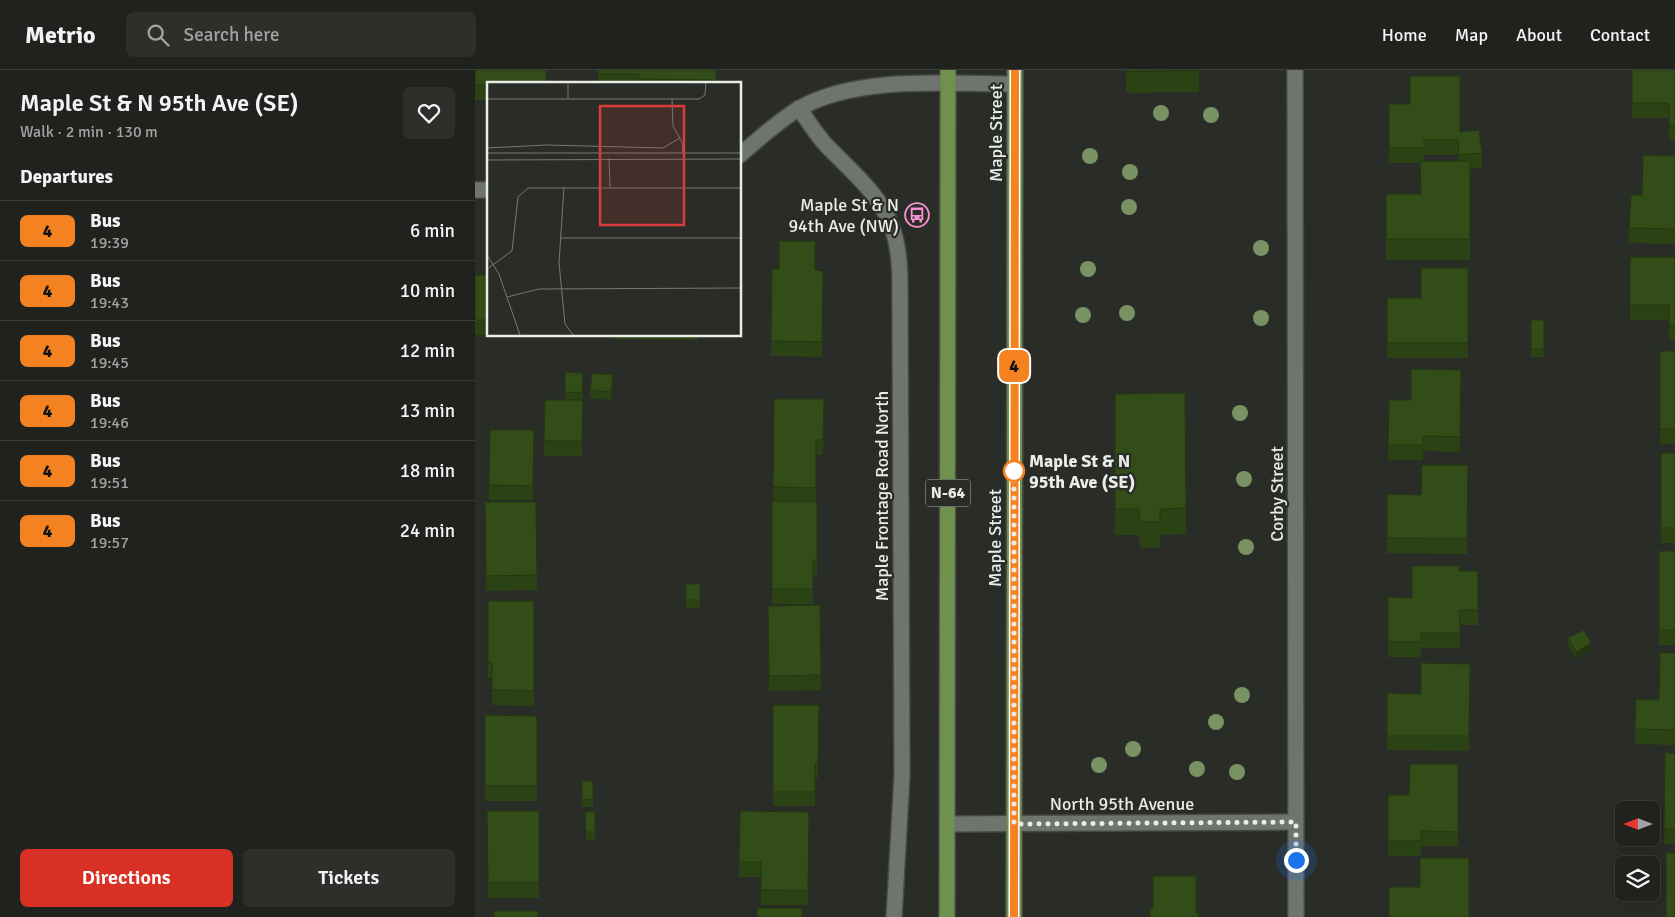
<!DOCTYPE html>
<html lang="en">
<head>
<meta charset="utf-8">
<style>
	:root { --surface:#20221d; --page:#2d2f2a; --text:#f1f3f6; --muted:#a2a4a4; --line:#3d3f3b; --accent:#d93025 }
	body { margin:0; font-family:Signika,sans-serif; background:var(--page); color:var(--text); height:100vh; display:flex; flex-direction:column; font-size:19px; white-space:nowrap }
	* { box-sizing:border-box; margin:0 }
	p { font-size:16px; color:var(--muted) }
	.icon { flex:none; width:28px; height:28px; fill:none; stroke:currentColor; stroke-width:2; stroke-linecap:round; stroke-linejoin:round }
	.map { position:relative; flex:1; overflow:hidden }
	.drawer { display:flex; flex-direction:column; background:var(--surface); width:475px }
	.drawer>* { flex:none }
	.badge { padding:0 10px; border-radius:8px; font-size:18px; line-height:32px }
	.needle { width:32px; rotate:270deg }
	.tools { position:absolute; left:1140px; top:731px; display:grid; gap:10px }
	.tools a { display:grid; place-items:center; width:45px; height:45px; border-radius:8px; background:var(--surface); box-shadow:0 2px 12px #0003,0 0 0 1px var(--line); font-size:25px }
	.you { position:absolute; width:25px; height:25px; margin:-12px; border:4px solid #fff; border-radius:50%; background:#1a73e8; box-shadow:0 0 0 8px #1a73e833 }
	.map>.badge { position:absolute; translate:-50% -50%; box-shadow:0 0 0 2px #fff }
	h2 { padding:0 20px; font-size:19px; line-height:45px }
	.round { display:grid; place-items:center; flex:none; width:52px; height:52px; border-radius:8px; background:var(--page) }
	.head { display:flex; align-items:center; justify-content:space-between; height:85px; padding:0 20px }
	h1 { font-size:24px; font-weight:600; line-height:38px }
	.primary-button { display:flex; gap:10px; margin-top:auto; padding:10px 20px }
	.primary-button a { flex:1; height:58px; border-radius:8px; background:var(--accent); color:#fff; font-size:20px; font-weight:600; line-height:58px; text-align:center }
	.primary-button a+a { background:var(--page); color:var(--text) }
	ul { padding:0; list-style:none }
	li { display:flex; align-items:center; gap:15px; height:60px; padding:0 20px; border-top:1px solid var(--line) }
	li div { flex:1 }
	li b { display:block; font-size:19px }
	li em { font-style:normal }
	li .badge { min-width:55px; font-weight:700; text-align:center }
	header { display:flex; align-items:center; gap:30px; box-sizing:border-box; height:70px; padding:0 25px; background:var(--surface); border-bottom:1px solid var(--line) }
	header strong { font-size:24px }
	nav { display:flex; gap:28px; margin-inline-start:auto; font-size:18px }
	.search { width:350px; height:45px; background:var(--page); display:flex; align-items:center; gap:12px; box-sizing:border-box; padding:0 18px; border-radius:8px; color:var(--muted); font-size:19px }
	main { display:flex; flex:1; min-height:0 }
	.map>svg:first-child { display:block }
</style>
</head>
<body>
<header>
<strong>Metrio</strong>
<div class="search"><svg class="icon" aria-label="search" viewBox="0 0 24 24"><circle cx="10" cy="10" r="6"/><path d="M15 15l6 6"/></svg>Search here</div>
<nav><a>Home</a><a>Map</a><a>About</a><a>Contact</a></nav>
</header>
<main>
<section class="drawer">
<div class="head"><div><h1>Maple St &amp; N 95th Ave (SE)</h1><p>Walk · 2 min · 130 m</p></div><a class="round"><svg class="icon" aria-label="heart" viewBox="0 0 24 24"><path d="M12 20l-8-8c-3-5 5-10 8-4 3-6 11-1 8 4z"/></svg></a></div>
<h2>Departures</h2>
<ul>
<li><span class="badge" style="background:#f58220;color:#111">4</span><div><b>Bus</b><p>19:39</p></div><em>6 min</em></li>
<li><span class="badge" style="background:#f58220;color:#111">4</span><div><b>Bus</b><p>19:43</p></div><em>10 min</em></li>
<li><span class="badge" style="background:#f58220;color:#111">4</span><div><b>Bus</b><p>19:45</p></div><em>12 min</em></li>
<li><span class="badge" style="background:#f58220;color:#111">4</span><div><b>Bus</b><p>19:46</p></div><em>13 min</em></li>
<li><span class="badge" style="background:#f58220;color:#111">4</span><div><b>Bus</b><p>19:51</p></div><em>18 min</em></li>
<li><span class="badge" style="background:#f58220;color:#111">4</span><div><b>Bus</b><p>19:57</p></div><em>24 min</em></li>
</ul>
<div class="primary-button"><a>Directions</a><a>Tickets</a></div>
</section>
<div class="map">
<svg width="1200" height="847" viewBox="0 0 1200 847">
	<rect width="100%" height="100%" fill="#2a2d27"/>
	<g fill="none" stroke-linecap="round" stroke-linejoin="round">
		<g stroke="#464944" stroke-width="18">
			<g id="minor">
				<polyline points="820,0 821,847"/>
				<path d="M 324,38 C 333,51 341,64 351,75 C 374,99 404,123 416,155 C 426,180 425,208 425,234 L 427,706 L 419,847"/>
				<path d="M 265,85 C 284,69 304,50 325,38 C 383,5 475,14 540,14"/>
				<polyline points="0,120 14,120"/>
				<polyline points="472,754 821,752"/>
			</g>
		</g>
		<g stroke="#464944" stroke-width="18">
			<g id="major">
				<polyline points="472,847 473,0"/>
				<polyline points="539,847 540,0"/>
			</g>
		</g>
		<use href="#minor" stroke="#70746e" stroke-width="15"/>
		<use href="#major" stroke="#6e914d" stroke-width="15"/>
	</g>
	<g fill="#789263">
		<circle cx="686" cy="43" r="8"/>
		<circle cx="736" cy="45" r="8"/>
		<circle cx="615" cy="86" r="8"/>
		<circle cx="655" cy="102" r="8"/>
		<circle cx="654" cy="137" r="8"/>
		<circle cx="786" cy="178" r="8"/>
		<circle cx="613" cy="199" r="8"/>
		<circle cx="652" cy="243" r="8"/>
		<circle cx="608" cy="245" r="8"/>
		<circle cx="786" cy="248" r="8"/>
		<circle cx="765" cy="343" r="8"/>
		<circle cx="769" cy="409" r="8"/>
		<circle cx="771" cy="477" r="8"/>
		<circle cx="767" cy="625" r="8"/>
		<circle cx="741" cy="652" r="8"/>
		<circle cx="658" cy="679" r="8"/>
		<circle cx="624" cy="695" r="8"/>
		<circle cx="722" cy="699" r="8"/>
		<circle cx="762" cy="702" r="8"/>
	</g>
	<g fill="#2b4215" fill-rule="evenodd">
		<polygon points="0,0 14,14 14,30 0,30"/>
		<polygon points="241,0 241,14 123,14 123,4"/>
		<polygon points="651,0 724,0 724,22 651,23"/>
		<polygon points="1157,0 1200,0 1200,70 1194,70 1194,48 1157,48"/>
		<path d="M 914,34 L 985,62 L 1007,83 L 1007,98 L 995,99 L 995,190 L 911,190 L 911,124 L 945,124 L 945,93 L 914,93 ZM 949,85 L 983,85 L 984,91 L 949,91 Z"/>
		<polygon points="1200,86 1200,174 1154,173 1154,158 1167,125"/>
		<polygon points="1155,187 1200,187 1200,270 1194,270 1194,250 1155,250"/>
		<polygon points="993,198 993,288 912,288 912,228 946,228"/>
		<polygon points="297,199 348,201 347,287 296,286"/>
		<polygon points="0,205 14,205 14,265 72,265 0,265"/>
		<rect x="1056" y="250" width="13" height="37"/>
		<polygon points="139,265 223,265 223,270 139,269"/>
		<rect x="1185" y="281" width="15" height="93"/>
		<polygon points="986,300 985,382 948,381 948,390 913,390 914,330 936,330"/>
		<polygon points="90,302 108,303 107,386 69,386 70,330 90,330"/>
		<polygon points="138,313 136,330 115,328 115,320"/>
		<polygon points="710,323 711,464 685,465 685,478 665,478 664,465 640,465 640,324"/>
		<polygon points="299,329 349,329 348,385 341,385 341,431 342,431 342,505 338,505 338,534 297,534 297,431 298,431"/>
		<polygon points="15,360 59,360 58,430 14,430"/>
		<rect x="1186" y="383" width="14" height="90"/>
		<polygon points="993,395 992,484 912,483 912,424 946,425"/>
		<polygon points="10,432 61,432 62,520 11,521"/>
		<rect x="1184" y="481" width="16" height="94"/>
		<polygon points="984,501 1003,501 1003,555 985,555 985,578 946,578 946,587 913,587 913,527 937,528"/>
		<rect x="211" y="514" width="14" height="24"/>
		<polygon points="13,531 59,531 59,636 17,635 17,608 13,608"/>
		<polygon points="345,535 346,620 294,621 293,536"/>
		<polygon points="1093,568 1116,581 1101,589 1093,575"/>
		<polygon points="1200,583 1200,675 1160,674 1160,659 1184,630"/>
		<polygon points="995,594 994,681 912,680 912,623 946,624"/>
		<polygon points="298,635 344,635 343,708 340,708 340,736 298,736"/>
		<polygon points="10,645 62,646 62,731 10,731"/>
		<polygon points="1190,683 1200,683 1200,774 1189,774"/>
		<polygon points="983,694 983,776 946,776 946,786 913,786 913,725 934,725"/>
		<rect x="107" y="711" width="11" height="26"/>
		<polygon points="12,741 64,741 64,828 13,828"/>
		<polygon points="120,741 120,770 111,770 110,742"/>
		<polygon points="334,742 333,835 286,835 286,807 264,807 264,792"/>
		<polygon points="1149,768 1168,768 1168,775 1149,774"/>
	</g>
	<polygon fill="#233611" points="1116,573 1116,581 1101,589 1101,582"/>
	<g fill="#324d18" stroke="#233611">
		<polygon points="0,0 71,0 71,14 14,14 14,15 0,15"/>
		<polygon points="123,0 241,0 241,10 163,9 164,4 123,4"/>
		<polygon points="651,0 724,0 651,2"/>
		<polygon points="1157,0 1200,0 1200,55 1194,55 1194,33 1157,33"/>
		<polygon points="935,6 985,6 985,62 1004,60 1007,83 984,85 983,70 949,70 949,78 914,78 914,34 935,34"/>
		<polygon points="1168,85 1200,86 1200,159 1154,158 1156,125 1167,125"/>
		<polygon points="945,91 995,91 995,169 911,169 911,124 946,124"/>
		<polygon points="304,171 340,171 340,200 348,201 347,272 296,271 297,199 304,199"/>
		<polygon points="1155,187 1200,187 1200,255 1194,255 1194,235 1155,235"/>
		<polygon points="946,198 993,198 993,273 912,273 912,228 946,228"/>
		<rect x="0" y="205" width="14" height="45"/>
		<rect x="1056" y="250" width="13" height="29"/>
		<rect x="1185" y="281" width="15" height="78"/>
		<polygon points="936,299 986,300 985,367 948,366 948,375 913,375 914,330 936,330"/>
		<polygon points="90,302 108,303 107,323 90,322"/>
		<polygon points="117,303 138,305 136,322 115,320"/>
		<polygon points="710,323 711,438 685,439 685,452 665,452 664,439 640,439 640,324"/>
		<polygon points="299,329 349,329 348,370 341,370 341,418 298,417"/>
		<polygon points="70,330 108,330 107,371 69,371"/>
		<polygon points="15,360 59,360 58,416 14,415"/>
		<rect x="1186" y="383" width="14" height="75"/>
		<polygon points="947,395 993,395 992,469 912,468 912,424 946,425"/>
		<polygon points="297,431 342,431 342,490 338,490 338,519 297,519"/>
		<polygon points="10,432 61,432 62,505 11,506"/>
		<rect x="1184" y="481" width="16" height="79"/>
		<polygon points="937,496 984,496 984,501 1003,501 1003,540 985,540 985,563 946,563 946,572 913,572 913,527 937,528"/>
		<rect x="211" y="514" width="14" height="16"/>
		<polygon points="13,531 59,531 59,621 17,620 17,593 13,593"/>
		<polygon points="345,535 346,605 294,606 293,536"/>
		<polygon points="1109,560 1116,573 1101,582 1093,568"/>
		<polygon points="1185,582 1200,583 1200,660 1160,659 1161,629 1184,630"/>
		<polygon points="946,593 995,594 994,666 912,666 912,623 946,624"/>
		<polygon points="298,635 344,635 343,693 340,693 340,722 298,722"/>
		<polygon points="10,645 62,646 62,716 10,716"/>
		<polygon points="1190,683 1200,683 1200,759 1189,759"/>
		<polygon points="935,694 983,694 983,762 946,761 946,771 913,771 913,725 934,725"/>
		<polygon points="107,711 118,711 118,729 107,730"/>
		<polygon points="12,741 64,741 64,813 13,813"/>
		<polygon points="120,741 120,762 111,762 110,742"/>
		<polygon points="265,741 334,742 333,821 286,820 286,792 264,792"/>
		<rect x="1191" y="783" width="9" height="64"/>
		<polygon points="945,788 994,788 994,847 914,847 914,817 945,817"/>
		<polygon points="678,806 721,806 721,843 724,843 724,847 675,847 675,838 678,838"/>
		<rect x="282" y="838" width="45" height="9"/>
		<rect x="19" y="841" width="44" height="6"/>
	</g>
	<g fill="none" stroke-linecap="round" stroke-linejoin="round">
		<g stroke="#fff" stroke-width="11">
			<polyline id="line" points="539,847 540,0"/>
		</g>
		<use href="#line" stroke="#f58220" stroke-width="8"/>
		<polyline stroke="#eaece8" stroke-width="5" stroke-dasharray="0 9" points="539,401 539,754 821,752 821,790"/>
	</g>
	<defs>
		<g id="bus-ring" transform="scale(1.25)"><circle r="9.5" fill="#2a2d27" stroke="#f690d0" stroke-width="1.5"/><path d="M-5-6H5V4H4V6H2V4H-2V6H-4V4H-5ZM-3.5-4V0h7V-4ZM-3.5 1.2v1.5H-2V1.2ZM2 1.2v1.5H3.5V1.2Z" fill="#f690d0"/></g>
	</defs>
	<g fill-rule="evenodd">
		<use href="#bus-ring" x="442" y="145"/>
	</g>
	<circle fill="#fff" stroke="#f58220" stroke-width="2.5" cx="539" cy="401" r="10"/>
	<g text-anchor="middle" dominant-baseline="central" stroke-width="4.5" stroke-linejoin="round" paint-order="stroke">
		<rect fill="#2a2d27" stroke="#b0b3ae" stroke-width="1" x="450.5" y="409.5" width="45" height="27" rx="4"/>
		<g font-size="16" font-weight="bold" fill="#eaece8">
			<text x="473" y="423">N-64</text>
		</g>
		<g font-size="18" fill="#eaece8" stroke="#2a2d27">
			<text transform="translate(521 63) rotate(-90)">Maple Street</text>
			<text transform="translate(802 424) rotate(-90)">Corby Street</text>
			<text transform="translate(407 426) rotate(-90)">Maple Frontage Road North</text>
			<text transform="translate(520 468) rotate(-90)">Maple Street</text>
			<text x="647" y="734">North 95th Avenue</text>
		</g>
		<g font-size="18" fill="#eaece8" stroke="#2a2d27" text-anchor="end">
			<text x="424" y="135">Maple St &amp; N<tspan x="424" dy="21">94th Ave (NW)</tspan></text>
		</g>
		<g font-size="18" font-weight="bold" fill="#eaece8" stroke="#2a2d27" text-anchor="start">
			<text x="554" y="391">Maple St &amp; N<tspan x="554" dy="21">95th Ave (SE)</tspan></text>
		</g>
	</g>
	<g transform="translate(12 12)">
		<rect width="254" height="254" fill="#2a2d27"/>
		<path fill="none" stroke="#777974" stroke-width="1" d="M 81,0 L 81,17M 0,17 L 212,17 L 218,13 L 219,0M 185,17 L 186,44 L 195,60 L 196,72M 0,66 L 60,63 L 176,66 L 193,56M 0,71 L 254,71M 122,76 L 123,105M 0,78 L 254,77M 77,105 L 72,181 L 78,242 L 86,253M 74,156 L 254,156M 0,173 L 12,192 L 33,253M 0,187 L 25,169 L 31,115 L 41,106 L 254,106M 20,215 L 52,207 L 254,206"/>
		<path fill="#d83c3b" fill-opacity="0.15" stroke="#d83c3b" stroke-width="2.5" d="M 113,24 L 197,24 L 197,143 L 113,143 Z"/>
		<rect width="254" height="254" fill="none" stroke="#eaece8" stroke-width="2.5"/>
	</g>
</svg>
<div class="tools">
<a><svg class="needle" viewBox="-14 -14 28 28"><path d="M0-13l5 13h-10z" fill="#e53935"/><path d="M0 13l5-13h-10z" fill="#a2a4a4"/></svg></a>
<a><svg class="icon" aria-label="layers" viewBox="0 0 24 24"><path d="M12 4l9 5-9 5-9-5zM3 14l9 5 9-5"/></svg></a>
</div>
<div class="you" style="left:821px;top:790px"></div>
<b class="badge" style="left:539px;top:296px;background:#f58220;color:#111">4</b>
</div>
</main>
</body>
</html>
